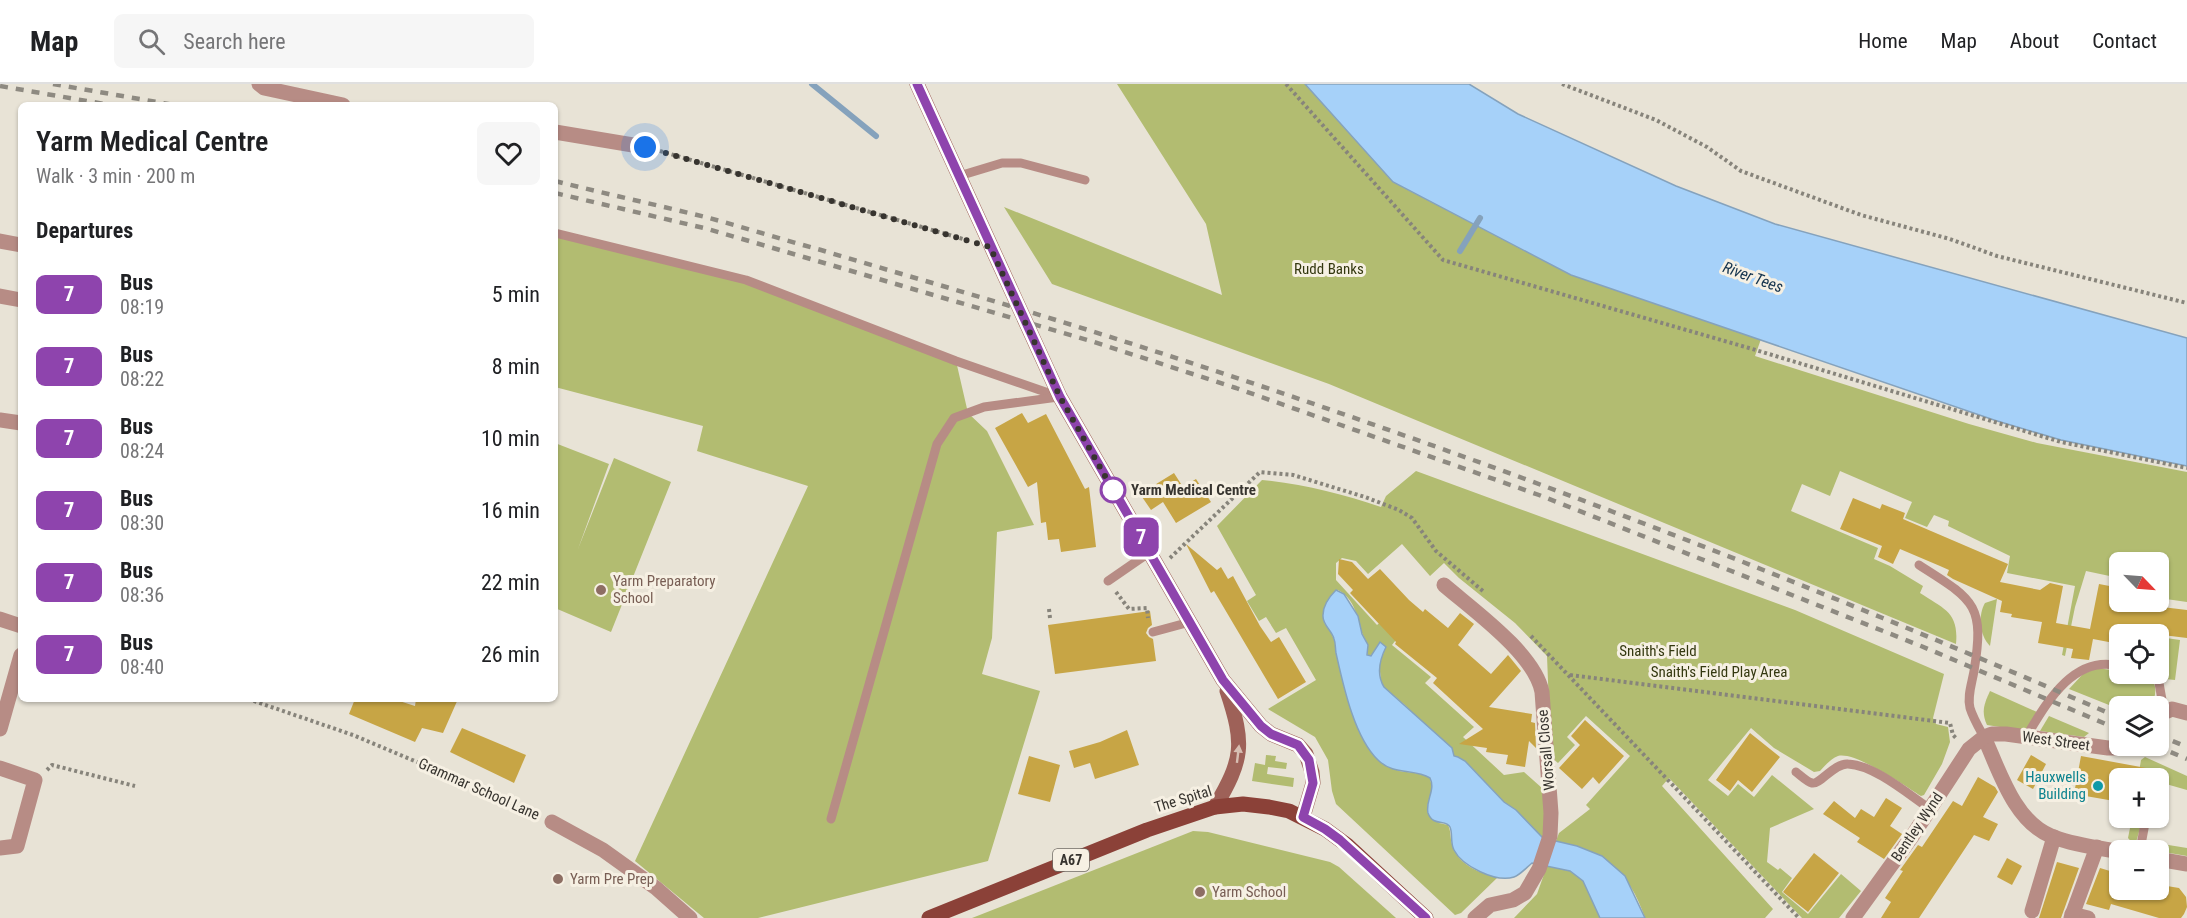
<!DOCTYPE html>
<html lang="en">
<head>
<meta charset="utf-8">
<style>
	:root { --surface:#fff; --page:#f6f6f6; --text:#202124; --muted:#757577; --line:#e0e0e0 }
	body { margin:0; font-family:"Roboto Condensed",sans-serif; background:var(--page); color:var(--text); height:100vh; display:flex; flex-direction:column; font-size:22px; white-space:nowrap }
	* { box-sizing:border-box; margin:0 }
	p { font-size:20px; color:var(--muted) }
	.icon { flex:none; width:33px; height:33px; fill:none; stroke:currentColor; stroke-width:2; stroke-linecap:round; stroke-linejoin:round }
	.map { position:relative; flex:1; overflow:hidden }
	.sheet { position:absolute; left:18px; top:18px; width:540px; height:600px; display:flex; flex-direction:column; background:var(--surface); border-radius:9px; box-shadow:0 2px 4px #0004 }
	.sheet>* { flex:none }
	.badge { padding:0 12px; border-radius:9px; font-size:21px; line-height:39px }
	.needle { width:39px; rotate:115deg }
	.tools { position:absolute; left:2109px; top:468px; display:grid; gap:12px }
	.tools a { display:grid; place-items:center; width:60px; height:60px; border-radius:9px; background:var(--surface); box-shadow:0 2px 4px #0004; font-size:30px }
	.you { position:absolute; width:30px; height:30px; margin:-15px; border:4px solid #fff; border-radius:50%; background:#1a73e8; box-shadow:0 0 0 9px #1a73e833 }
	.map>.badge { position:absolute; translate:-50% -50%; box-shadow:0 0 0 3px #fff }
	h2 { padding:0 18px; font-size:22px; line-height:54px }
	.round { display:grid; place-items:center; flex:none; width:63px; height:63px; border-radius:9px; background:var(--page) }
	.summary { display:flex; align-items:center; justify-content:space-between; height:102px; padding:0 18px }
	h1 { font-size:28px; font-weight:600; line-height:45px }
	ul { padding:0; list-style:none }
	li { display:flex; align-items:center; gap:18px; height:72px; padding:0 18px }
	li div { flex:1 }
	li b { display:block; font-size:22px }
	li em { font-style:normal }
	li .badge { min-width:66px; font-weight:700; text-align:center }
	header { display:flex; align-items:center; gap:36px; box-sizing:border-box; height:84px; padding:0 30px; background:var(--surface); border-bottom:2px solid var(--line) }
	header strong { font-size:28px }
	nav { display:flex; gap:33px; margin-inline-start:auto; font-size:21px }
	.search { width:420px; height:54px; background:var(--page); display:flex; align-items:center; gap:15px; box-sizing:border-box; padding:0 21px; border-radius:9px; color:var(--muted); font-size:22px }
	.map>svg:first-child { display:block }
</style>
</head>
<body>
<header>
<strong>Map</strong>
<div class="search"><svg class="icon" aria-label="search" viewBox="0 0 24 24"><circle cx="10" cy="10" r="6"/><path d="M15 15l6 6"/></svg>Search here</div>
<nav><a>Home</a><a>Map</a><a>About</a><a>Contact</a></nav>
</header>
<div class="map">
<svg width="2187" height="834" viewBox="0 0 2187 834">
	<rect width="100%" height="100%" fill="#e8e3d6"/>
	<g fill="#b2bc71">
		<path d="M 1117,0 L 1305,0 L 1393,98 L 1571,191 L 1761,255 L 1755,272 L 1969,340 L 2037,359 L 2187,388 L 2187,518 L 2159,514 L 2158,478 L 2120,478 L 2119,494 L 2086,487 L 2075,523 L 2065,572 L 2062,571 L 2075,502 L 2007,489 L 2010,472 L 1948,442 L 1949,437 L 1934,431 L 1927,443 L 1905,434 L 1912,418 L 1840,387 L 1830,412 L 1802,400 L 1791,427 L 1878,464 L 1874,475 L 1890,482 L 1923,502 L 1920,509 C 1944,525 1959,528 1956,560 L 1329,300 L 1052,200 L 1004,123 L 1222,211 L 1206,140 Z"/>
		<polygon points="555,149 746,196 956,277 968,329 987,347 1034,441 997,448 992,554 982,590 1040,607 988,777 758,834 704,834 635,777 808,402 697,367 703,342 555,303"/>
		<polygon points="555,359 609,380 578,465 614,374 671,398 611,548 555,524"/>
		<path d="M 1416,387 L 1795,526 L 1944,590 L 1933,634 L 1936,640 L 1948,643 L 1950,658 L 1942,680 L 1924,711 L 1921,712 C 1905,702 1855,667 1838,672 C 1830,675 1825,682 1820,687 L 1814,688 L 1774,664 L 1751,644 L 1708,696 L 1728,712 L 1738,700 L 1754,713 L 1772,691 L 1814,725 L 1770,744 L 1767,778 L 1778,786 L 1780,784 L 1792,794 L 1782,808 L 1808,830 L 1841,790 L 1861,807 L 1839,834 L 1802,834 L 1669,694 L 1662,702 L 1773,825 L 1765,834 L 1645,834 C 1629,786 1604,769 1556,757 L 1559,749 L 1590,725 L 1586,721 L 1630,672 L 1586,632 L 1567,653 L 1575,661 L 1558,679 L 1551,673 L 1547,572 L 1515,539 L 1459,494 L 1444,479 L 1430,492 L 1402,460 L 1368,490 L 1356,477 L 1342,474 L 1336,479 L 1336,496 L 1377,541 L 1387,532 L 1406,543 L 1392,561 L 1431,593 L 1425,599 L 1474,643 L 1463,653 L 1504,691 L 1524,688 L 1542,704 L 1547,735 L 1543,754 L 1516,726 L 1504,718 L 1465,677 L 1458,673 L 1454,672 L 1406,622 L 1384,603 L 1381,597 L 1379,578 L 1384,568 L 1380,558 L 1373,570 L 1368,572 C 1366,567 1368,563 1366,558 C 1365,554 1363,552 1362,549 C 1357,533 1355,515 1338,506 L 1332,511 L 1325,523 L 1330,546 L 1335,558 L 1341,591 L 1399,687 L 1422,690 L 1430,694 L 1439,739 L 1448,741 C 1451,747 1450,753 1452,760 C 1457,780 1480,790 1498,793 L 1461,829 L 1455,831 L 1336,720 L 1332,707 L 1328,676 L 1315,653 L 1268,625 L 1316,596 L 1286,544 L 1276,549 L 1266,533 L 1259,537 L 1247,517 L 1256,511 L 1217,442 L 1262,396 C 1303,400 1342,410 1381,423 L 1386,412 Z"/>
		<path d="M 1997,515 L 1990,562 C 1979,551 1978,531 1985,519 Z"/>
		<polygon points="2159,553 2180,556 2175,596 2165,595 2162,590 2165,572 2159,569"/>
		<path d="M 2097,584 L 2111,586 L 2153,598 C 2158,605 2154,616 2151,622 L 2120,622 L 2119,625 L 2069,605 L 2083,590 Z"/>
		<path d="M 1990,607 L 2037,628 L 2026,647 L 1987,641 C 1981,628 1984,620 1990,607 Z"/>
		<polygon points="2049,632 2089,649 2084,653 2040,647"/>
		<polygon points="1266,671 1276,672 1275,677 1287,679 1286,685 1268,683 1267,690 1294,694 1293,703 1252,697 1255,679 1265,681"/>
		<polygon points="2145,673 2187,692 2187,706 2159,698 2158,694 2138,694 2141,676"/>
		<polygon points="2132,734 2143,734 2135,762 2128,754"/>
		<polygon points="1193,747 1208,748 1330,778 1339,783 1396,834 972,834"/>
		<polygon points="2150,758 2187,764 2187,772 2152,766"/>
		<polygon points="1547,782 1570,787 1583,797 1600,834 1514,834 1537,810"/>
	</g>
	<g fill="#a6d1f9" stroke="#85a2bc" stroke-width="1.5">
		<polygon points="1305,0 1469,0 1518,30 1676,102 1775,140 2187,254 2187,382 2061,356 1994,336 1571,191 1393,98"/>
		<path d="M 1336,506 L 1344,510 L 1358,532 L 1362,550 L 1368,561 L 1367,571 L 1371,572 L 1380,558 L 1386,563 C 1380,575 1376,590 1384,603 L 1452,664 L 1454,672 L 1458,673 L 1465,677 L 1504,718 L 1516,726 L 1543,754 L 1577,762 L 1602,772 L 1625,792 L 1645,834 L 1600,834 L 1583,797 L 1570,787 L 1532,779 C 1527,783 1520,791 1514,793 C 1496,799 1462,782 1454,766 C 1450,759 1453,750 1450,743 C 1446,735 1433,743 1428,729 C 1425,717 1436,706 1430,694 C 1414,684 1394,692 1378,676 C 1354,653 1343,600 1336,569 C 1335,564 1336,560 1334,555 C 1332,546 1322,541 1323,531 C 1323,522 1330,512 1336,506 Z"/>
	</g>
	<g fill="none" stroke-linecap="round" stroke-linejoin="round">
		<g stroke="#85a2bc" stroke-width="6">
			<polyline points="812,0 876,52"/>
			<polyline points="1460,167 1480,134"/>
		</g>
	</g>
	<g fill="#c7a545">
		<polygon points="1022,329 1028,339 1046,330 1085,405 1089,403 1096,463 1061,468 1059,455 1048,456 1046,438 1041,439 1037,398 1028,403 995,344"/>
		<polygon points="1174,389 1183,403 1196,395 1211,418 1176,439 1163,418 1151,426 1140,410"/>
		<polygon points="1853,414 1880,425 1882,420 1905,429 1903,435 2008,480 2000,498 2040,506 2050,499 2063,502 2056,539 2090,545 2099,500 2120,504 2120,518 2187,526 2187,554 2122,546 2119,560 2093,555 2089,576 2071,574 2073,565 2038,559 2042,538 2011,533 2012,530 2000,528 2002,517 1953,495 1947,491 1949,486 1940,482 1900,465 1893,480 1878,473 1882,462 1840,445"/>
		<polygon points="1186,460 1217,486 1221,483 1228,495 1233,492 1260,542 1271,558 1279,553 1306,598 1278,615 1214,507 1211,509"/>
		<polygon points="1339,475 1352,478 1368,495 1380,485 1409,516 1423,528 1425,525 1448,544 1460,529 1474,540 1458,561 1491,590 1508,571 1521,587 1489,623 1532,630 1531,638 1535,639 1536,664 1529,657 1525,683 1506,680 1508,671 1486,668 1487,664 1459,660 1483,645 1433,599 1437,594 1395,560 1396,558 1350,509 1353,506 1338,490"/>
		<polygon points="1150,527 1152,541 1148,544 1146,549 1149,553 1153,555 1156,577 1055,590 1048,541"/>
		<polygon points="355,615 393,615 415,622 416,615 458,615 443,649 422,644 415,658 349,630"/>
		<polygon points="1585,636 1624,672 1599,700 1593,693 1582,705 1559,684 1580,661 1571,652"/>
		<polygon points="462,644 526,671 514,699 450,668"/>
		<polygon points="1127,646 1139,681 1095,695 1090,679 1074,684 1069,667 1100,658"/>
		<polygon points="1750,649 1780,673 1752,708 1738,696 1730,707 1716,696"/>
		<polygon points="2031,671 2046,680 2033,705 2017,696"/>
		<polygon points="1029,672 1060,681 1050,718 1018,710"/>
		<polygon points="2081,672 2157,686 2156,694 2120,694 2120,718 2074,710"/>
		<polygon points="1978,693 1995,703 1998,708 1983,733 1998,740 1989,757 1974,751 1919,834 1881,834 1891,818 1885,814 1903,787 1900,786 1918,761 1922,763 1953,717 1962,722"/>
		<polygon points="1886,714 1902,724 1890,742 1902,750 1884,775 1857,758 1860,754 1823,730 1834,717 1855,734 1861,725 1874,733"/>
		<polygon points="1814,769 1839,789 1808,828 1783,808"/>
		<polygon points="2007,774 2022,782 2012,801 1997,793"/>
		<polygon points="2057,778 2079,784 2061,834 2039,834"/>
		<polygon points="2100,784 2120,790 2120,806 2159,806 2167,802 2179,804 2186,813 2187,823 2184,830 2181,834 2159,834 2111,820 2109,826 2086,820"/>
	</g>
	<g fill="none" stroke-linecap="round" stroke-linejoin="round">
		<g stroke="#87847b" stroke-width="4" stroke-dasharray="3 3" stroke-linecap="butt">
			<polyline points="1286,0 1443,176 1749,264 2061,358 2187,384"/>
			<polyline points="1562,0 1656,36 1707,63 1741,87 1861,131 1950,155 1997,172 2187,219"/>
			<polyline points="660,67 970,157"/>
			<polyline points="1170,474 1260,388 1293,391 1365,413 1399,426 1412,434 1436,467 1484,508"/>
			<polyline points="1116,508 1129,525 1147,524 1148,534"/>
			<polyline points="1049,525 1050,534"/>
			<polyline points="1531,552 1799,834"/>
			<polyline points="1570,591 1950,639 1953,651 1956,654"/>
			<polyline points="248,615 353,651 474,702 537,731"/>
			<polyline points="47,686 52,681 135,702"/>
		</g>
		<g stroke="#b78c85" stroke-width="9">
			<polyline points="959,92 1002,79 1021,79 1085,96"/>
			<polyline points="555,149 746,196 956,277 1060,313"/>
			<path d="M 1919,481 C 1974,516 1985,520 1974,587 C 1972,599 1967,612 1970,624 C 1973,634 1979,644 1984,653"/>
			<polyline points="1108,497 1150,468"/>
			<polyline points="1153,548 1190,538"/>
			<polyline points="2143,590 2157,595 2159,599 2164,627"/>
			<path d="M 2026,653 C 2046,620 2073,570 2120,582"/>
			<path d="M 1796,688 C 1800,691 1807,698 1812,699 C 1820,701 1834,679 1848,680 C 1874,681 1908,710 1930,725"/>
			<polyline points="831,735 937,360 954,334 984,323 1058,313"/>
			<polyline points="2140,766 2146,734"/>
		</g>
		<polyline stroke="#b78c85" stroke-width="15" points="2032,827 2054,753"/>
		<g stroke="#b78c85" stroke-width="15">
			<polyline points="259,0 264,4 343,21"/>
			<polyline points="555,48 645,63"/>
			<polyline points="0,157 21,161"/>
			<polyline points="0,212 21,216"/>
			<polyline points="0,336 21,339"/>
			<path d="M 1444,501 C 1473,526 1535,570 1542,608 L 1551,729 L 1550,752 L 1539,785 L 1525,809 L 1513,816 L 1490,821 L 1475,834"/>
			<polyline points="0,535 21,542"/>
			<polyline points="2158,631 2172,625 2187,629"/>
			<polyline points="0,645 21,571"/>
			<path d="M 1984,653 C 1999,686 2014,737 2051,752 C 2072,761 2097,763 2120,768"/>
			<polyline points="0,684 35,696 17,762 0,764"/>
			<polyline points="552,738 603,766 656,804 690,834"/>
			<polyline points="2158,775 2187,780"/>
			<polyline points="2072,830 2088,834"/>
			<polyline points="1853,834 1913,751 1969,665 1984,653 1992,650 2006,650 2108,664 2121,664 2128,662"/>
			<polyline points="2071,834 2097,763"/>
		</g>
		<g stroke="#9e6158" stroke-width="15">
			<polyline points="917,0 1060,313 1223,596 1261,642 1271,650 1298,661 1306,670 1312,688 1313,699 1303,733"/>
			<path d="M 1215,723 C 1243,675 1245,661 1227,607"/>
		</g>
		<polyline stroke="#8b4138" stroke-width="15" points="929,834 1147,746 1215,723 1243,720 1269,723 1289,727 1325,745 1347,761 1426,834"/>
		<g stroke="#8e8a81" stroke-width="4.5" stroke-dasharray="8 8" stroke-linecap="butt">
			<polyline points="53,0 174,21"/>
			<polyline points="0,2 110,21"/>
			<path d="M 555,97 C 606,110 658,121 709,134 C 746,144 784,156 821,166 C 887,186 954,205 1020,225 C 1395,339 1760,478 2120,634"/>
			<polyline points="555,109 708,145 1094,258 1236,304 1539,411 1921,562 2120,646"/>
			<polyline points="2158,651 2187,663"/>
			<polyline points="2156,662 2187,675"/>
		</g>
	</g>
	<defs><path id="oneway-solid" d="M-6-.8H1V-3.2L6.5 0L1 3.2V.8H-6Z" transform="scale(1.5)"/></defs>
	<use fill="#d7beb2" href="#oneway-solid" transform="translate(1238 670) rotate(-83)"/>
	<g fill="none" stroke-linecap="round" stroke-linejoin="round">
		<g stroke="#fff" stroke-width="14">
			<polyline id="line" points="917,0 1060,313 1223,596 1261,642 1271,650 1298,661 1309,676 1313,699 1303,733 1325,745 1340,756 1426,834"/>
		</g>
		<use href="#line" stroke="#8e44ad" stroke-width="9"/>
		<polyline stroke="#37342f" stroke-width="6" stroke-dasharray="0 10.8" points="645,63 990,163 1060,313 1113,406"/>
	</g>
	<circle fill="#fff" stroke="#8e44ad" stroke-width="3" cx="1113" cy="406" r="12"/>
	<g fill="#8d6e63" stroke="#f6f0e3" stroke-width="2">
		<circle cx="601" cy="506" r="6"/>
		<circle cx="558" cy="795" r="6"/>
		<circle cx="1200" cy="808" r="6"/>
	</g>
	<circle fill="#0f9aa8" stroke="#f6f0e3" stroke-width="2" cx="2098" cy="702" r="6"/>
	<g text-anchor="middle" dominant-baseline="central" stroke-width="6" stroke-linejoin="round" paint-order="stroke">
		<rect fill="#f6f0e3" stroke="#706c65" stroke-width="1.5" x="1053" y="765" width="36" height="22" rx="4.5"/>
		<g font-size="14" font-weight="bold" fill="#37342f">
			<text x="1071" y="776">A67</text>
		</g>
		<g font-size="15" fill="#343810" stroke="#f6f0e3">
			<text x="1329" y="185">Rudd Banks</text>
			<text x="1658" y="567">Snaith's Field</text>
			<text x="1719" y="588">Snaith's Field Play Area</text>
		</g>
		<g font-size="15" font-weight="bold" fill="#37342f" stroke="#f6f0e3" text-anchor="start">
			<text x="1131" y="406">Yarm Medical Centre</text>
		</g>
		<g font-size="15" fill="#785e54" stroke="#f6f0e3" text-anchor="start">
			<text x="613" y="497">Yarm Preparatory<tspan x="613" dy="17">School</tspan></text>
			<text x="570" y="795">Yarm Pre Prep</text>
			<text x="1212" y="808">Yarm School</text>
		</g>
		<g font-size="15" fill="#37342f" stroke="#f6f0e3">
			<text transform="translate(2056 657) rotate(8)">West Street</text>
			<text transform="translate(1546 666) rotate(-95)">Worsall Close</text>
			<text transform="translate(479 705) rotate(24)">Grammar School Lane</text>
			<text transform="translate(1183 715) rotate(-17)">The Spital</text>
			<text transform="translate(1917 743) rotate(-56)">Bentley Wynd</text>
		</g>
		<g font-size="15" fill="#0d838f" stroke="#f6f0e3" text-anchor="end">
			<text x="2086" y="693">Hauxwells<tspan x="2086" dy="17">Building</tspan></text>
		</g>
		<g font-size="16" font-style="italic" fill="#14334e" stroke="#f6f0e3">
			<text transform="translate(1753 193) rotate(20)">River Tees</text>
		</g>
	</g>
</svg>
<div class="tools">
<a><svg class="needle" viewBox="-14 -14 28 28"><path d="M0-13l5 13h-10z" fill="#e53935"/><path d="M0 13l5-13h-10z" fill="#757577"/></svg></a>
<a><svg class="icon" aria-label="locate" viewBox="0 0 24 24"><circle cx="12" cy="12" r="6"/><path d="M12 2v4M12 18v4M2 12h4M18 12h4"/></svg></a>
<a><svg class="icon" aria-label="layers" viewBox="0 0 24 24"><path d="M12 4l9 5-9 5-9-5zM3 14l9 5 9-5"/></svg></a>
<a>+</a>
<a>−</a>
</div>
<div class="you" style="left:645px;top:63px"></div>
<b class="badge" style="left:1141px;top:453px;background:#8e44ad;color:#fff">7</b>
<section class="sheet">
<div class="summary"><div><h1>Yarm Medical Centre</h1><p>Walk · 3 min · 200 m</p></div><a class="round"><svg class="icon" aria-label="heart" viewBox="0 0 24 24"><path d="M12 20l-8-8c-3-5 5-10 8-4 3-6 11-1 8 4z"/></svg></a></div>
<h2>Departures</h2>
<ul>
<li><span class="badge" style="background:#8e44ad;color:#fff">7</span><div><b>Bus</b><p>08:19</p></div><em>5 min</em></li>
<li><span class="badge" style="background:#8e44ad;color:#fff">7</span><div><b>Bus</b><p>08:22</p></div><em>8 min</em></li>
<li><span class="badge" style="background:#8e44ad;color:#fff">7</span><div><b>Bus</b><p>08:24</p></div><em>10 min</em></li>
<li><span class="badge" style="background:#8e44ad;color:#fff">7</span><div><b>Bus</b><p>08:30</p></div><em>16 min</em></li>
<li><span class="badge" style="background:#8e44ad;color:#fff">7</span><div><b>Bus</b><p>08:36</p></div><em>22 min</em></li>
<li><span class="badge" style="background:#8e44ad;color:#fff">7</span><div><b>Bus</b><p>08:40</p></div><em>26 min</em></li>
</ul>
</section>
</div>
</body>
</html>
